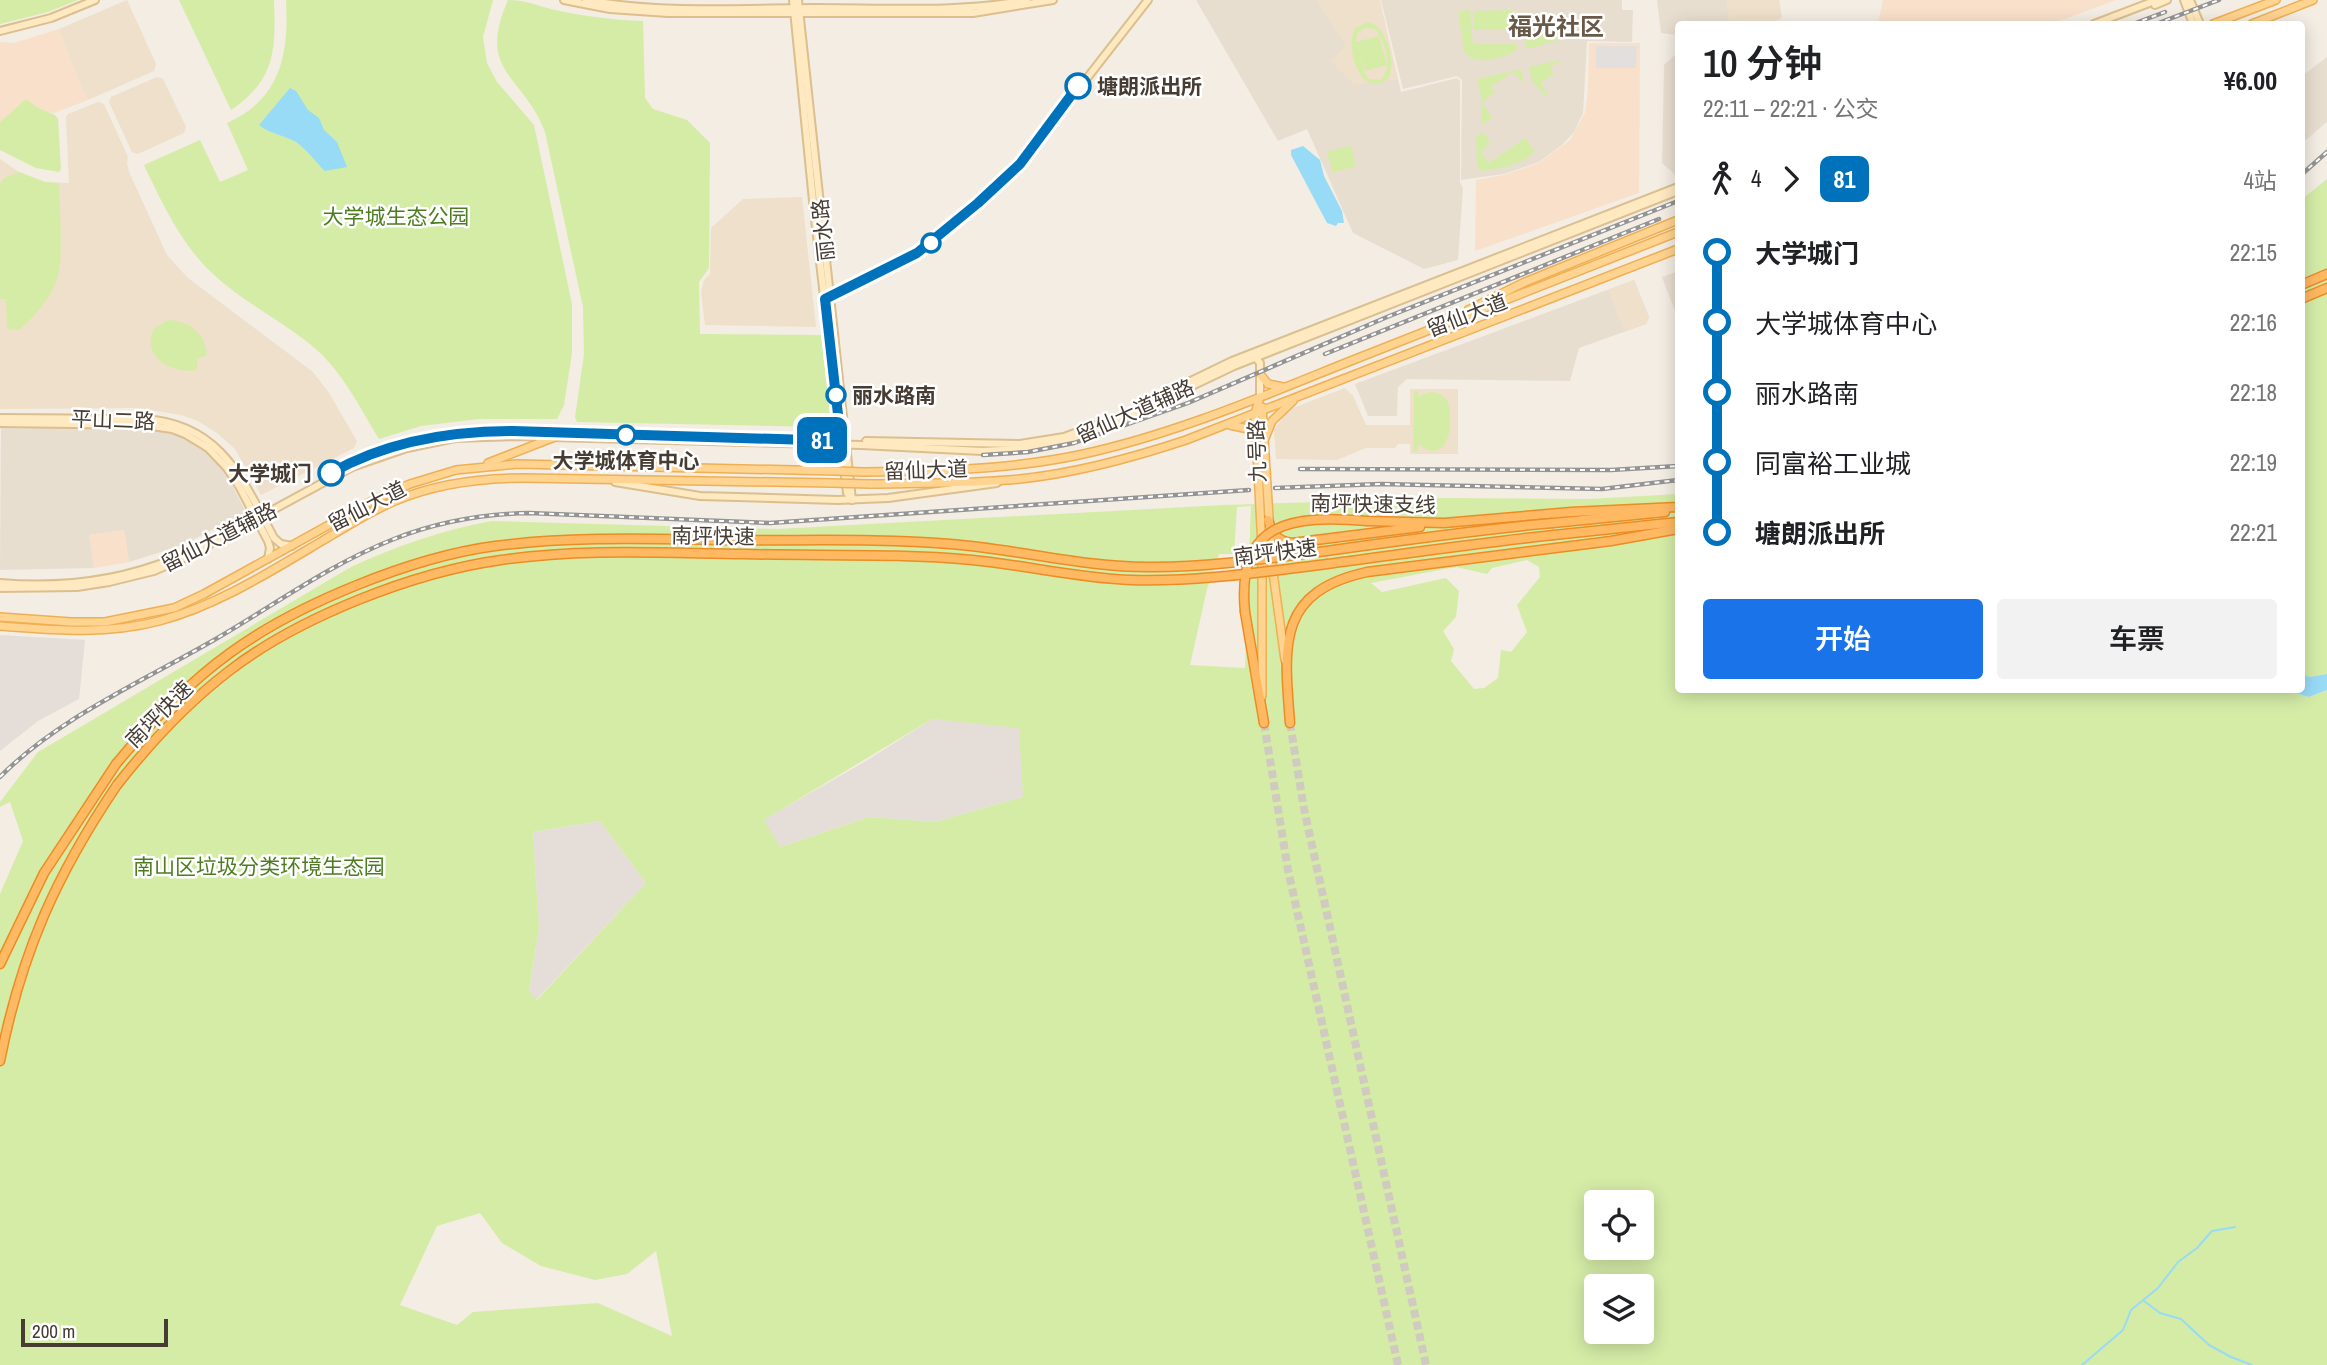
<!DOCTYPE html>
<html lang="zh">
<head>
<meta charset="utf-8">
<style>
	:root { --surface:#fff; --page:#f2f2f2; --text:#202124; --muted:#757577; --accent:#1a73e8 }
	body { margin:0; font-family:"Archivo Narrow","Noto Sans SC",sans-serif; background:var(--page); color:var(--text); height:100vh; display:flex; flex-direction:column; font-size:26px; white-space:nowrap }
	* { box-sizing:border-box; margin:0 }
	p { font-size:23px; color:var(--muted) }
	.icon { flex:none; width:38px; height:38px; fill:none; stroke:currentColor; stroke-width:2; stroke-linecap:round; stroke-linejoin:round }
	.map { position:relative; flex:1; overflow:hidden }
	.panel { position:absolute; left:1675px; top:21px; width:630px; height:672px; display:flex; flex-direction:column; background:var(--surface); border-radius:7px; box-shadow:0 4px 18px #0003 }
	.panel>* { flex:none }
	.badge { padding:0 14px; border-radius:10px; font-size:24px; line-height:46px }
	.tools { position:absolute; left:1584px; top:1190px; display:grid; gap:14px }
	.tools a { display:grid; place-items:center; width:70px; height:70px; border-radius:7px; background:var(--surface); box-shadow:0 4px 18px #0003; font-size:35px }
	.scale { position:absolute; left:21px; bottom:18px; width:147px; box-sizing:border-box; padding-left:7px; border:4px solid #463c33; border-top:0; font-size:19px; line-height:24px; white-space:nowrap; color:#463c33; -webkit-text-stroke:5px #fff; paint-order:stroke }
	.map>.badge { position:absolute; translate:-50% -50%; box-shadow:0 0 0 4px #fff }
	.legs { display:flex; align-items:center; gap:10px; height:77px; padding:0 28px; font-size:23px }
	.legs p { margin-inline-start:auto }
	.overview { display:flex; align-items:center; justify-content:space-between; height:119px; padding:0 28px }
	h1 { font-size:38px; font-weight:600; line-height:52px }
	.button { display:flex; gap:14px; margin-top:auto; padding:14px 28px }
	.button a { flex:1; height:80px; border-radius:7px; background:var(--accent); color:#fff; font-size:28px; font-weight:600; line-height:80px; text-align:center }
	.button a+a { background:var(--page); color:var(--text) }
	ul { padding:0 28px; list-style:none }
	li { display:flex; align-items:center; gap:24px; height:70px; font-size:26px }
	li i { display:grid; place-items:center; width:10px; height:100%; margin:0 9px; background:currentColor }
	li i::after { content:''; width:18px; height:18px; margin:-9px; border:5px solid; border-radius:50%; background:var(--surface) }
	li p { margin-inline-start:auto }
	li:first-child i { background:linear-gradient(#0000 50%,currentColor 0) }
	li:last-child i { background:linear-gradient(currentColor 50%,#0000 0) }
	.map>svg:first-child { display:block }
</style>
</head>
<body>
<div class="map">
<svg width="2327" height="1365" viewBox="0 0 2327 1365">
	<rect width="100%" height="100%" fill="#f3ede3"/>
	<g fill="#e8ded0">
		<polygon points="1196,0 1317,0 1346,45 1355,84 1398,79 1401,92 1457,78 1460,81 1460,182 1463,188 1458,260 1424,269 1353,233 1307,129 1278,141"/>
		<polygon points="1381,0 1622,0 1622,10 1633,10 1632,42 1587,41 1583,113 1574,132 1562,145 1539,162 1504,174 1461,180 1462,80 1457,76 1403,89"/>
		<polygon points="1657,0 1727,0 1729,24 1678,24 1678,35 1661,33"/>
		<polygon points="1678,52 1678,177 1662,163 1664,65"/>
		<polygon points="2327,57 2327,122 2301,144 2301,77"/>
		<polygon points="1678,271 1678,319 1662,277"/>
		<polygon points="1634,280 1649,317 1646,324 1579,348 1570,381 1407,379 1398,387 1397,416 1368,416 1355,384"/>
		<polygon points="1,426 172,429 218,458 246,512 183,545 129,562 124,530 89,535 94,568 0,570"/>
	</g>
	<g fill="#f8e0cb">
		<polygon points="1883,0 2116,0 2051,24 1878,24"/>
		<polygon points="59,29 79,82 88,100 54,113 45,112 34,107 26,99 0,122 0,42 14,43"/>
		<polygon points="1589,43 1640,43 1639,193 1475,251 1476,180 1504,175 1539,163 1570,140 1585,113 1588,91"/>
		<polygon points="124,530 129,562 94,568 89,535"/>
	</g>
	<g fill="#e5ded8">
		<polygon points="0,635 85,640 79,699 38,721 0,751"/>
		<polygon points="932,719 1020,727 1023,797 935,822 869,817 780,847 763,820 866,761"/>
		<polygon points="600,821 646,883 536,1000 529,992 539,928 533,832"/>
	</g>
	<g fill="#eee0cb">
		<polygon points="127,0 156,64 154,71 88,100 79,82 59,29"/>
		<polygon points="1317,0 1380,0 1398,79 1355,85 1331,61 1346,45"/>
		<polygon points="1727,0 1779,0 1782,18 1776,20 1776,24 1729,24"/>
		<polygon points="157,77 163,79 186,127 184,133 138,154 132,152 109,102 111,97"/>
		<polygon points="98,102 104,104 128,157 127,163 129,172 167,255 188,278 313,372 329,393 357,441 354,448 261,495 235,449 217,433 198,421 181,415 139,408 0,409 0,159 19,172 45,182 69,183 66,117 68,114"/>
		<polygon points="802,197 816,327 705,325 701,292 704,280 710,274 711,228 743,199"/>
		<polygon points="1634,280 1649,317 1646,324 1624,332 1608,290"/>
		<polygon points="1345,388 1353,396 1366,425 1410,425 1410,389 1458,389 1458,454 1410,454 1410,444 1398,444 1395,448 1366,448 1337,460 1276,459 1274,430 1288,410"/>
	</g>
	<g fill="#d5eca7" fill-rule="evenodd">
		<polygon points="0,0 78,0 48,12 0,24"/>
		<path d="M 179,0 L 274,0 C 276,50 275,80 231,110 Z"/>
		<path d="M 286,0 L 493,0 L 483,37 L 487,63 L 497,82 L 534,125 L 572,304 L 572,353 L 564,405 L 557,419 L 479,419 L 421,426 L 379,439 C 359,406 341,369 311,345 C 279,319 241,301 212,273 C 181,244 162,203 144,165 L 200,140 L 220,182 L 248,170 L 227,123 C 281,99 289,54 286,0 Z"/>
		<path d="M 508,0 C 524,0 536,5 551,9 C 581,16 612,20 643,21 L 645,98 L 653,109 L 687,120 L 710,143 L 709,268 L 699,282 L 700,334 L 821,335 L 831,417 L 826,427 L 577,422 L 575,417 L 584,354 L 583,307 L 545,132 C 523,74 476,73 508,0 Z"/>
		<path d="M 1470,10 L 1473,44 L 1517,44 L 1517,50 C 1504,59 1474,66 1464,52 L 1458,11 Z"/>
		<polygon points="1514,10 1514,30 1474,30 1473,11"/>
		<path d="M 1368,22 C 1387,26 1397,64 1388,79 C 1359,101 1345,45 1355,28 ZM 1364,28 L 1375,29 C 1385,40 1394,70 1380,80 L 1369,79 L 1364,72 L 1360,54 L 1365,71 L 1387,65 L 1379,36 L 1356,42 L 1357,34 Z"/>
		<polygon points="1533,34 1576,35 1532,48 1526,48 1524,35"/>
		<polygon points="1563,59 1550,68 1554,74 1540,83 1548,94 1545,96 1532,81 1529,67"/>
		<polygon points="1521,69 1525,84 1513,72 1491,87 1495,92 1482,102 1492,118 1481,125 1481,97 1477,79"/>
		<path d="M 26,99 C 37,108 41,109 55,115 L 58,119 L 61,169 L 59,172 L 36,168 L 0,150 L 0,122 Z"/>
		<path d="M 1484,132 L 1490,143 L 1481,152 L 1489,163 L 1525,138 L 1535,151 C 1521,166 1501,168 1482,171 L 1477,167 L 1476,136 Z"/>
		<polygon points="1351,145 1356,166 1333,173 1327,152"/>
		<path d="M 19,172 L 45,182 L 59,183 C 59,208 65,261 56,282 C 48,302 34,316 19,330 L 7,329 L 6,299 L 0,299 L 0,184 L 4,178 Z"/>
		<polygon points="2327,179 2327,674 2310,677 2301,674 2301,200"/>
		<path d="M 169,320 C 190,321 205,333 207,355 L 197,359 L 197,370 C 172,375 140,356 154,328 Z"/>
		<path d="M 1414,391 L 1418,391 L 1419,397 C 1430,389 1441,391 1448,402 C 1454,423 1449,468 1418,444 L 1417,452 L 1413,452 Z"/>
		<path d="M 1678,494 L 1678,690 L 2257,690 L 2264,693 L 2271,690 L 2280,690 L 2282,693 L 2292,692 L 2309,697 L 2327,690 L 2327,1365 L 0,1365 L 0,894 L 23,841 L 10,802 L 0,807 L 0,802 L 38,752 L 351,567 C 397,546 442,530 492,521 L 777,529 L 1224,505 L 1446,498 L 1589,499 ZM 1251,506 L 1245,668 L 1190,665 L 1207,589 L 1219,554 L 1234,554 L 1237,507 ZM 1527,560 L 1539,567 L 1540,577 L 1517,605 L 1527,632 L 1511,652 L 1501,650 L 1498,678 L 1484,688 L 1474,689 L 1451,661 L 1454,649 L 1443,631 L 1456,617 L 1459,591 L 1446,578 L 1382,592 L 1371,583 L 1456,567 L 1487,574 L 1492,568 ZM 932,719 L 1019,728 L 1023,797 L 935,822 L 869,817 L 780,847 L 764,820 ZM 600,821 L 646,883 L 537,1000 L 529,991 L 539,928 L 533,832 ZM 1596,1202 L 1642,1202 L 1642,1248 L 1596,1248 ZM 480,1213 L 502,1243 L 541,1266 L 595,1280 L 627,1274 L 656,1251 L 672,1336 L 598,1303 L 473,1312 L 457,1325 L 400,1305 L 437,1226 ZM 1596,1286 L 1642,1286 L 1642,1332 L 1596,1332 Z"/>
	</g>
	<polygon fill="#e3dfdc" points="1596,46 1637,46 1636,68 1596,68"/>
	<g fill="#98dbf7">
		<path d="M 290,88 L 296,91 L 308,110 L 319,118 L 324,130 L 337,142 L 347,167 L 325,171 C 315,162 308,150 296,142 C 284,135 270,134 259,125 Z"/>
		<polygon points="1303,146 1320,160 1324,176 1342,211 1344,223 1338,223 1336,226 1327,223 1291,155 1291,150"/>
		<polygon points="2301,674 2310,677 2327,674 2327,690 2309,697 2292,692 2281,693 2280,690 2301,690"/>
	</g>
	<g fill="none" stroke-linecap="round" stroke-linejoin="round">
		<g stroke="#98dbf7" stroke-width="2">
			<polyline points="2144,1301 2160,1313 2181,1319 2209,1345 2231,1357 2252,1365"/>
			<polyline points="2082,1365 2123,1330 2131,1310 2158,1288 2178,1262 2197,1248 2212,1231 2235,1227"/>
		</g>
		<g stroke="#d0cac0" stroke-width="8" stroke-dasharray="8 4" stroke-linecap="butt">
			<polyline points="1264,723 1288,870 1398,1365"/>
			<polyline points="1290,723 1304,809 1426,1365"/>
		</g>
		<g stroke="#dbbf8f" stroke-width="10">
			<g id="secondary">
				<polyline points="564,0 610,9 668,13 973,13 1053,0"/>
				<path d="M 586,0 C 661,14 739,8 815,8 C 885,8 958,13 1027,0"/>
				<polyline points="793,0 814,211 847,493 852,500"/>
				<polyline points="798,0 852,500"/>
				<polyline points="2184,0 2193,24"/>
				<polyline points="2190,0 2200,24"/>
				<polyline points="2155,5 2167,0"/>
				<polyline points="2094,24 2157,0"/>
				<polyline points="0,31 51,18 95,0"/>
				<polyline points="829,297 917,253 978,203 1020,164 1148,0"/>
				<polyline points="1255,357 1260,363 1260,397"/>
				<polyline points="1139,406 1232,361 1678,187"/>
				<path d="M 0,418 L 143,419 C 220,423 242,478 274,538 L 281,544 L 292,546"/>
				<polyline points="0,423 145,425 172,429 185,434 208,448 227,468 239,486 268,541 270,548 268,559"/>
				<polyline points="866,441 1020,444 1064,437 1120,416"/>
				<path d="M 346,465 C 398,440 455,431 512,431 L 778,439"/>
				<polyline points="615,482 700,496 838,500 888,498 997,483"/>
				<path d="M 0,583 C 59,588 119,581 173,559"/>
				<polyline points="0,588 77,587 109,582 154,571 184,558 352,467 407,448 455,438 514,436 861,445 982,451 1024,449 1065,442 1110,425 1234,366 1678,191"/>
			</g>
		</g>
		<g stroke="#efb055" stroke-width="10">
			<g id="primary">
				<polyline points="2213,24 2276,0"/>
				<polyline points="2252,24 2313,0"/>
				<polyline points="1468,310 1525,282 1678,220"/>
				<polyline points="1260,374 1268,384 1283,387"/>
				<polyline points="1260,397 1255,413 1262,547 1262,696"/>
				<polyline points="1262,407 1272,565 1285,660"/>
				<polyline points="1230,425 1248,429 1254,438"/>
				<polyline points="1265,438 1272,421 1293,401"/>
				<polyline points="488,463 565,433"/>
				<path d="M 863,472 C 936,471 1007,470 1079,455 C 1172,435 1261,397 1348,362 C 1458,318 1568,275 1678,232"/>
				<path d="M 870,484 C 920,483 970,484 1020,479 C 1077,473 1132,458 1186,440 L 1678,249"/>
				<polyline points="0,617 71,622 105,622 174,608 204,594 374,500 410,484 456,470 517,464 837,471"/>
				<path d="M 0,626 C 54,630 106,635 159,621 C 223,604 282,564 339,531 C 357,520 376,509 395,501 C 437,483 480,478 525,478 L 831,483"/>
			</g>
		</g>
		<g stroke="#ed8c24" stroke-width="11">
			<g id="highway">
				<polyline points="2301,285 2327,274"/>
				<polyline points="2301,299 2327,288"/>
				<path d="M 1268,520 C 1273,534 1277,541 1292,543 L 1420,527"/>
				<polyline points="1367,521 1444,523 1571,512 1678,507"/>
				<polyline points="1553,523 1665,512"/>
				<polyline points="1554,535 1678,522"/>
				<polyline points="1245,612 1264,723"/>
				<path d="M 1290,723 C 1284,646 1276,592 1367,572 L 1611,541 L 1678,529"/>
				<polyline points="0,964 44,873 116,764"/>
				<path d="M 0,1061 C 21,954 56,875 117,785"/>
			</g>
		</g>
		<use href="#secondary" stroke="#ffe9c1" stroke-width="6"/>
		<use href="#primary" stroke="#ffd390" stroke-width="7"/>
		<use href="#highway" stroke="#ffb962" stroke-width="8"/>
		<g stroke="#949494" stroke-width="4.5">
			<g id="rail">
				<polyline points="2133,24 2165,12"/>
				<polyline points="2156,24 2219,0"/>
				<polyline points="2301,175 2327,152"/>
				<polyline points="1325,354 1659,219"/>
				<polyline points="983,455 1028,452 1074,443 1188,403 1387,317 1678,201"/>
				<polyline points="1300,469 1611,470 1678,466"/>
				<polyline points="1275,488 1381,484 1602,489 1678,480"/>
				<path d="M 0,777 C 58,718 143,681 214,640 C 273,606 330,564 394,539 C 437,522 482,514 529,513 L 770,523 L 1249,490"/>
			</g>
		</g>
		<use href="#rail" stroke="#fff" stroke-width="2" stroke-dasharray="5" stroke-linecap="butt"/>
		<g stroke="#efb055" stroke-width="10" stroke-linecap="butt">
			<g id="primary-bridge">
				<polyline points="837,471 863,472"/>
				<polyline points="831,483 870,484"/>
			</g>
		</g>
		<g stroke="#ed8c24" stroke-width="11" stroke-linecap="butt">
			<g id="highway-bridge">
				<path d="M 1245,612 C 1236,520 1293,515 1367,521"/>
				<path d="M 116,764 C 150,723 187,684 230,653 C 297,604 412,557 495,546 C 573,536 652,539 730,540 C 803,541 877,538 950,544 C 1018,549 1084,568 1153,567 C 1209,567 1264,559 1319,552 C 1397,541 1475,530 1553,523"/>
				<path d="M 117,785 C 150,743 186,704 229,671 C 299,617 414,572 501,560 C 581,548 663,553 744,554 C 820,556 897,553 972,560 C 1025,565 1077,578 1131,580 C 1197,582 1262,572 1327,564 C 1403,554 1478,543 1554,535"/>
			</g>
		</g>
		<use href="#primary-bridge" stroke="#ffd390" stroke-width="7"/>
		<use href="#highway-bridge" stroke="#ffb962" stroke-width="8"/>
	</g>
	<g fill="none" stroke-linecap="round" stroke-linejoin="round">
		<g stroke="#fff" stroke-width="16">
			<path id="line-1" d="M 331,473 C 387,441 450,431 513,431 L 841,441 L 825,299 L 917,253 L 978,203 L 1020,164 L 1078,86"/>
		</g>
		<use href="#line-1" stroke="#0072bc" stroke-width="10"/>
	</g>
	<g fill="#fff" stroke="#0072bc" stroke-width="3.5">
		<circle cx="1078" cy="86" r="12"/>
		<circle cx="931" cy="243" r="9"/>
		<circle cx="836" cy="395" r="9"/>
		<circle cx="626" cy="435" r="9"/>
		<circle cx="331" cy="473" r="12"/>
	</g>
	<g text-anchor="middle" dominant-baseline="central" stroke-width="5" stroke-linejoin="round" paint-order="stroke">
		<g font-size="21" font-weight="bold" fill="#463c33" stroke="#fff" text-anchor="start">
			<text x="1097" y="86">塘朗派出所</text>
			<text x="852" y="395">丽水路南</text>
			<text x="626" y="460" text-anchor="middle">大学城体育中心</text>
			<text x="312" y="473" text-anchor="end">大学城门</text>
		</g>
		<g font-size="21" fill="#4e7d21" stroke="#fff">
			<text x="396" y="216">大学城生态公园</text>
			<text x="259" y="866">南山区垃圾分类环境生态园</text>
		</g>
		<g font-size="21" fill="#463c33" stroke="#fff">
			<text transform="translate(823 230) rotate(-96)">丽水路</text>
			<text transform="translate(1467 315) rotate(-21)">留仙大道</text>
			<text transform="translate(1135 411) rotate(-24)">留仙大道辅路</text>
			<text transform="translate(113 420) rotate(2)">平山二路</text>
			<text transform="translate(1257 451) rotate(-92)">九号路</text>
			<text transform="translate(926 470) rotate(-2)">留仙大道</text>
			<text transform="translate(1373 504) rotate(1)">南坪快速支线</text>
			<text transform="translate(367 506) rotate(-27)">留仙大道</text>
			<text transform="translate(713 536) rotate(1)">南坪快速</text>
			<text transform="translate(219 537) rotate(-27)">留仙大道辅路</text>
			<text transform="translate(1275 552) rotate(-7)">南坪快速</text>
			<text transform="translate(159 714) rotate(-45)">南坪快速</text>
		</g>
		<g font-size="24" font-weight="bold" fill="#695949" stroke="#fff">
			<text x="1556" y="26">福光社区</text>
		</g>
	</g>
</svg>
<div class="tools">
<a><svg class="icon" aria-label="locate" viewBox="0 0 24 24"><circle cx="12" cy="12" r="6"/><path d="M12 2v4M12 18v4M2 12h4M18 12h4"/></svg></a>
<a><svg class="icon" aria-label="layers" viewBox="0 0 24 24"><path d="M12 4l9 5-9 5-9-5zM3 14l9 5 9-5"/></svg></a>
</div>
<div class="scale">200 m</div>
<b class="badge" style="left:822px;top:440px;background:#0072bc;color:#fff">81</b>
<section class="panel">
<div class="overview"><div><h1>10 分钟</h1><p>22:11 – 22:21 · 公交</p></div><b>¥6.00</b></div>
<div class="legs"><svg class="icon" aria-label="walk" viewBox="0 0 24 24"><circle cx="13" cy="4" r="2"/><path d="M13 8l-2 6 4 7M11 14l-3 7M7 12l3-4h3l4 4"/></svg>4<svg class="icon" aria-label="forward" viewBox="0 0 24 24"><path d="M9 5l7 7-7 7"/></svg><b class="badge" style="background:#0072bc;color:#fff">81</b><p>4站</p></div>
<ul>
<li><i style="color:#0072bc"></i><b>大学城门</b><p>22:15</p></li>
<li><i style="color:#0072bc"></i><span>大学城体育中心</span><p>22:16</p></li>
<li><i style="color:#0072bc"></i><span>丽水路南</span><p>22:18</p></li>
<li><i style="color:#0072bc"></i><span>同富裕工业城</span><p>22:19</p></li>
<li><i style="color:#0072bc"></i><b>塘朗派出所</b><p>22:21</p></li>
</ul>
<div class="button"><a>开始</a><a>车票</a></div>
</section>
</div>
</body>
</html>
